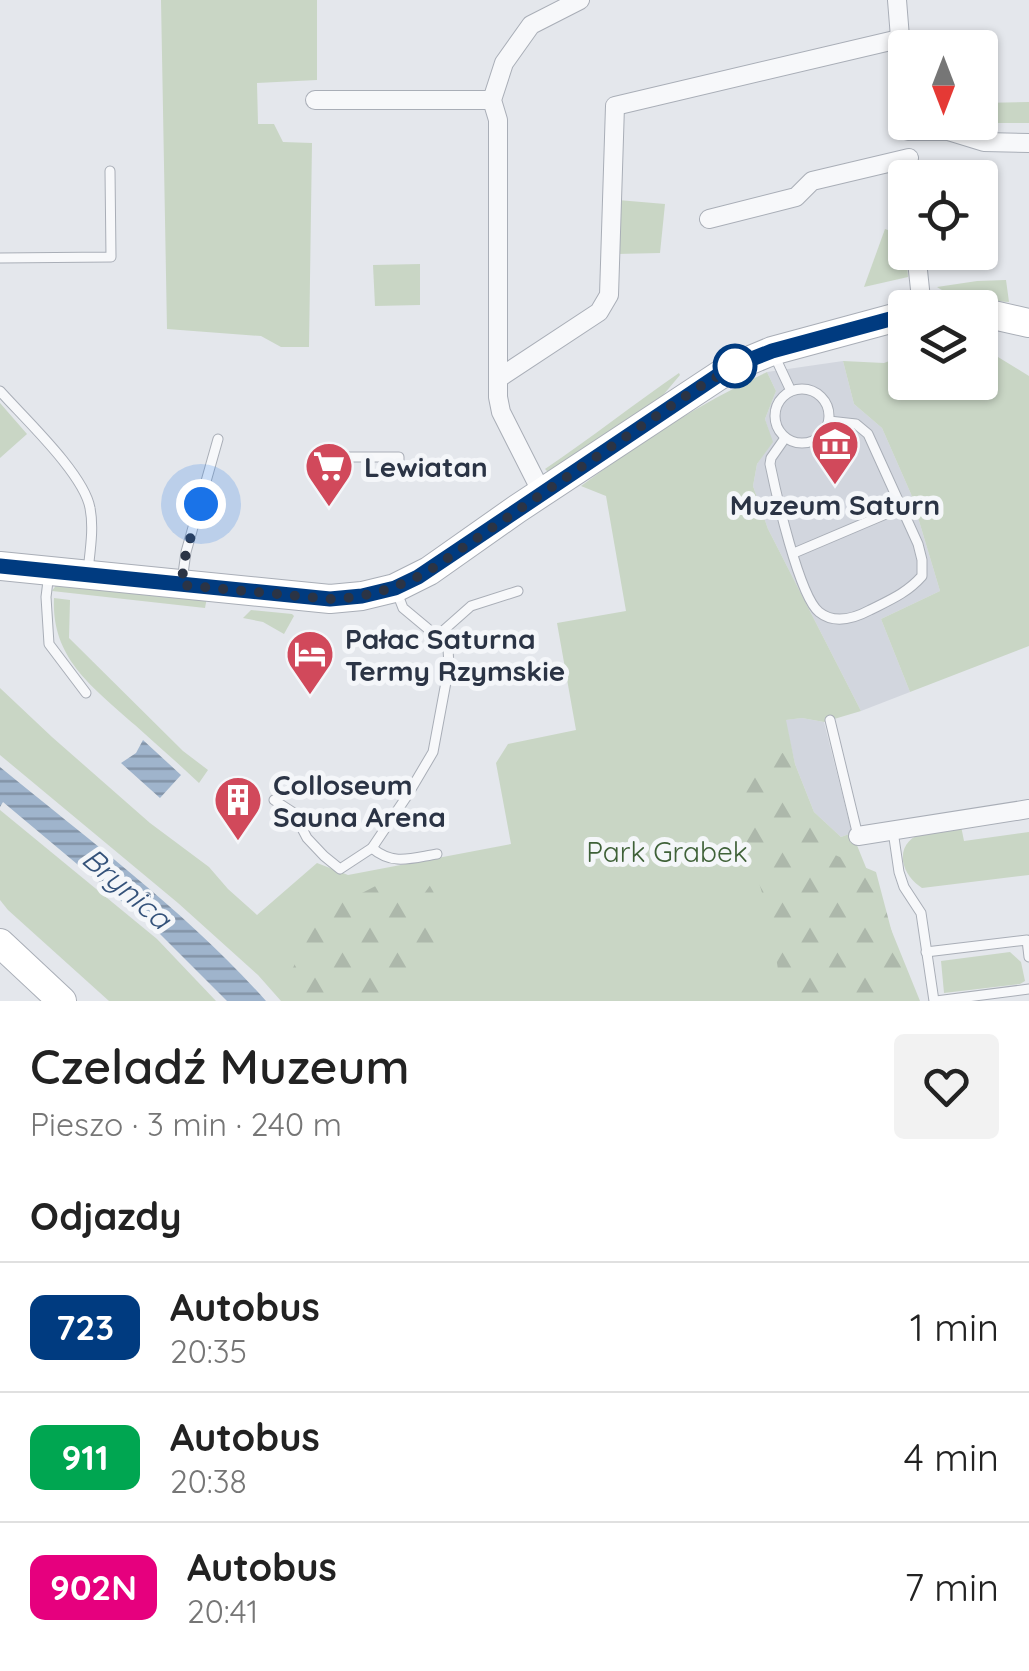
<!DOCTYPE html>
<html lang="pl">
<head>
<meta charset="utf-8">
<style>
	:root { --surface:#fff; --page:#f2f2f2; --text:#222; --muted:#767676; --line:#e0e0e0 }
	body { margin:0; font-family:Quicksand,sans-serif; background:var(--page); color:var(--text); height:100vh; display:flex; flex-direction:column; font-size:38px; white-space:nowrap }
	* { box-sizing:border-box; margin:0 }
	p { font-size:32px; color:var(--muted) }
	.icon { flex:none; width:55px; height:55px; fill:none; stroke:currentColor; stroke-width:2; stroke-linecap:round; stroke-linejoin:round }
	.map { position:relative; height:1001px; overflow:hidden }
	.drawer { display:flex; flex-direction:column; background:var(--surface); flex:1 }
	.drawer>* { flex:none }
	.badge { padding:0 20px; border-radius:15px; font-size:35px; line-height:65px }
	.needle { width:65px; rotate:180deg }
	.controls { position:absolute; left:888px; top:30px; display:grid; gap:20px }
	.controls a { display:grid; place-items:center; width:110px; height:110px; border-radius:10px; background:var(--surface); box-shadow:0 2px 8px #0004; font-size:50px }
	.you { position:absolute; width:50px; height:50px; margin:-25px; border:8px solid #fff; border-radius:50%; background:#1a73e8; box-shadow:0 0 0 15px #1a73e833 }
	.map>.badge { position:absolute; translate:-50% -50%; box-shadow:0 0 0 5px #fff }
	h2 { padding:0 30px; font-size:38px; line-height:90px }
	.round { display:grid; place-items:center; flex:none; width:105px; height:105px; border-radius:10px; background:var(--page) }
	.summary { display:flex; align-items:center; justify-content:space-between; height:170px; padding:0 30px }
	h1 { font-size:48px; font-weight:600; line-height:75px }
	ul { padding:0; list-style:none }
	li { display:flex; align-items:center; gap:30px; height:130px; padding:0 30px; border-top:2px solid var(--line) }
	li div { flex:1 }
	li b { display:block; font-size:38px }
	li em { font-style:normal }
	li .badge { min-width:110px; font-weight:700; text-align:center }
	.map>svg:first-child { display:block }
</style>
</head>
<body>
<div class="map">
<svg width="1029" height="1001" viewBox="0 0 1029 1001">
	<defs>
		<pattern id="forest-firs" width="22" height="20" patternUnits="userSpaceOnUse" patternTransform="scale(2.5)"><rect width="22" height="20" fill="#c9d6c5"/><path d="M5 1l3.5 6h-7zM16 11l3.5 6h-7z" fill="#adb8ab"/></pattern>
		<pattern id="water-rules" width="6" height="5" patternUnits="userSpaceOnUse" patternTransform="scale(2.5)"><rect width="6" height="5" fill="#9fb4cc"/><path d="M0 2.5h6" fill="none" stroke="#8293a7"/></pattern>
	</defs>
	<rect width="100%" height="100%" fill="#e4e7ec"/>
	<g fill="#d2d6de">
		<polygon points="843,361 854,404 882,428 911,494 940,591 881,619 910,692 861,711 768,529 753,486 757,464 772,442 765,419 776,391 767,372"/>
		<polygon points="802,718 824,722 852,833 841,837 814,812 795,764 785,720"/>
	</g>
	<g fill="#c9d6c5">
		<polygon points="161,0 317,0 317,80 257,83 258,124 274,124 283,142 312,143 309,347 281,347 261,336 167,329"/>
		<polygon points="1029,102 1029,123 944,123 980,122 980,103"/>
		<polygon points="618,200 665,204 660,253 617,254"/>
		<polygon points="885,229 905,236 908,277 864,287"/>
		<polygon points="420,264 420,305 375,306 373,265"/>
		<path d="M 1006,280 L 1009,302 C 987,300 955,300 937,287 L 977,281 Z"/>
		<polygon points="980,346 1029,376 1029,646 910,692 881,619 940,591 911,494 882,428 854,404 843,361 884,363 905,355 905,382 980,382"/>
		<path d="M 767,372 L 776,391 L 765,419 L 773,442 L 757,464 L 753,486 L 768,529 L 861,711 L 824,722 L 802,718 L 786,720 L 795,764 L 814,812 L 841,837 L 852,833 L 920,1001 L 281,1001 L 258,975 L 178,903 L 0,755 L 0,688 L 52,737 L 150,823 L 209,867 L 228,889 L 257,915 L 317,863 L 348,875 L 511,844 L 496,763 L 508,744 L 576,730 L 557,623 L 626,611 L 606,496 L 581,486 C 640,442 700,403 767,372 Z"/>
		<path d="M 679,373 L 680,375 L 659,400 L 549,473 L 545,469 C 591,438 634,404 679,373 Z"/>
		<polygon points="0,403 27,434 0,458"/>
		<polygon points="59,581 207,597 205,608 52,591"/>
		<path d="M 54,598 L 70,600 L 69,638 L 183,751 L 208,770 L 199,783 C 178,763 156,744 135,725 C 94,688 51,659 54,598 Z"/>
		<polygon points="251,610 292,614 294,616 284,634 263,622 243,618"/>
		<polygon points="0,810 157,939 216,1001 109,1001 8,910 0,900"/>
		<path d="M 961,826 L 964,841 L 1029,832 L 1029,875 L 922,888 C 913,882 905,873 903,861 C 900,830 939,829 961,826 Z"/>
		<polygon points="1010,952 1021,962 1025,981 1020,984 944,993 941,961"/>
	</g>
	<g fill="url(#forest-firs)">
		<polygon points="786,752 814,833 835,855 876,872 910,1001 783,1001 770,919 731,790 739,766"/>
		<polygon points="397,875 401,892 421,898 436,877 450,878 441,910 438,949 411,1001 307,1001 288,978 315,923 337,896 356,912 366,904 360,894"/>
	</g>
	<g fill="url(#water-rules)">
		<polygon points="143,740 181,775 160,798 121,763 136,753"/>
		<path d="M 0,767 C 90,841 189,914 266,1001 L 227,1001 L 157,931 L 3,802 L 0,807 Z"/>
	</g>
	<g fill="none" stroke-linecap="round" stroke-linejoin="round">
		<g stroke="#a9aeb7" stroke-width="11">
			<g id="lane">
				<polyline points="0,258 111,257 110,171"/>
				<polyline points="775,357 791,391"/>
				<circle cx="802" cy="416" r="27"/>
				<path d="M 0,391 C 24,418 84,474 90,508 C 94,528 90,551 88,571"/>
				<path d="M 785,438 L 771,458 L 770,464 C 776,493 799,596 819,612 C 835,625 855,618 870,610 C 890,600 907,593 922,576 L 922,560 L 918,544 L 868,434 L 856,424 L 829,421"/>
				<polyline points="342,457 399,457 399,467"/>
				<polyline points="794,553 900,508"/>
				<polyline points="49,573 46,597 49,644 86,693"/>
				<polyline points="182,581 186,552 218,439"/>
				<polyline points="436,637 471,606 518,591"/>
				<polyline points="830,720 858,836"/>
				<polyline points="274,800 294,813 307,838 324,856 340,869 372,848 407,796 433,752 449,666 448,649 427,628 403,608 396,590"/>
				<polyline points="893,831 899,872 904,887 921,913 934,1001"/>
				<path d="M 372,848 C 393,866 412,858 437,854"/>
				<polyline points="926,952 1027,940 1029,957"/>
				<polyline points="936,1001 1029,989"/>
			</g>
		</g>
		<g stroke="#a9aeb7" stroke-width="20">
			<g id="street">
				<polyline points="897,0 905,100"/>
				<polyline points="315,100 492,100"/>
				<polyline points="908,131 948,131 984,142 1029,143"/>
				<polyline points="709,219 796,197 812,181 909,158"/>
				<polyline points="916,252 922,308"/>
				<polyline points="499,378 599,312 609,295 615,106 899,39"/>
				<polyline points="542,493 501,412 498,397 498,120 492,100 504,63 531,25 580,0"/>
				<polyline points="858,836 1029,809"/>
			</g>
		</g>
		<g stroke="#a9aeb7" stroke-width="30">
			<g id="secondary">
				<polyline points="980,312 1029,323"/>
				<polyline points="0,566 330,599 362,596 395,588 429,571 517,509 729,369 772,351 905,315"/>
				<polyline points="0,943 62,1001"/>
			</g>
		</g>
		<use href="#lane" stroke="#f7f8fa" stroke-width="9"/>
		<use href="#street" stroke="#f7f8fa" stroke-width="18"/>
		<use href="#secondary" stroke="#fff" stroke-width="28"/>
	</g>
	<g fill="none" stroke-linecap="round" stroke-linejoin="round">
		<g stroke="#fff" stroke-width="22">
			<polyline id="line" points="0,566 330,599 362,596 395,588 418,577 729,368 772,351 905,315"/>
		</g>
		<use href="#line" stroke="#003b80" stroke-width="15"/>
		<path stroke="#2b3445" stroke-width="10" stroke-dasharray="0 18" d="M 201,504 L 186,552 L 181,585 L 330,599 C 366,598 399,588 430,570 L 696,389 L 735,366"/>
	</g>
	<defs>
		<g id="museum-pin" transform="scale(2.5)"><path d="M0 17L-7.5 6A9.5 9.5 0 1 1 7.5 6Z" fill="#d1495b" stroke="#f4f6f9"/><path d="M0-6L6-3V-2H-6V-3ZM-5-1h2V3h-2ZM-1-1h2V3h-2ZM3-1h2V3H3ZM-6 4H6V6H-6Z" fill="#fff"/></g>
		<g id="supermarket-pin" transform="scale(2.5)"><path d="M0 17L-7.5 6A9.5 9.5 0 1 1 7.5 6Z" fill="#d1495b" stroke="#f4f6f9"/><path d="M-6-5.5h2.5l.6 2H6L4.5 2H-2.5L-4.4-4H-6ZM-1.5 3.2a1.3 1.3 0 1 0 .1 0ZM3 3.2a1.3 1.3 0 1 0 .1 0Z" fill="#fff"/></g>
		<g id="hotel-pin" transform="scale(2.5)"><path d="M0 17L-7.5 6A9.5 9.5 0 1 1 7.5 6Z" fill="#d1495b" stroke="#f4f6f9"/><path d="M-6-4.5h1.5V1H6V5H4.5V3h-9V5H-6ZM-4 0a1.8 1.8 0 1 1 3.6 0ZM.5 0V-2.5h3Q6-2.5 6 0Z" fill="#fff"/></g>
		<g id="building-pin" transform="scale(2.5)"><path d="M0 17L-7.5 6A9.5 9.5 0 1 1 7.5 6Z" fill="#d1495b" stroke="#f4f6f9"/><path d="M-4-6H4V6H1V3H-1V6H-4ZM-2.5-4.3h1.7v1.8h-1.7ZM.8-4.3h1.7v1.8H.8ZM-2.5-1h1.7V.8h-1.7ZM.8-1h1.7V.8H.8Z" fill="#fff"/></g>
	</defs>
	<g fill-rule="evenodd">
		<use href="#museum-pin" x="835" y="444"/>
		<use href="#supermarket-pin" x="329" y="466"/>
		<use href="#hotel-pin" x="310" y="654"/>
		<use href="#building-pin" x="238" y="800"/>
	</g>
	<circle fill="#fff" stroke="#003b80" stroke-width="5" cx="735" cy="366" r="20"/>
	<g text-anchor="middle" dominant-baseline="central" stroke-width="10" stroke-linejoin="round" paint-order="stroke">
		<g font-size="28" font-weight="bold" fill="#2b3445" stroke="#f4f6f9" text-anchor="start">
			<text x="364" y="466">Lewiatan</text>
			<text x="835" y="504" text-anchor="middle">Muzeum Saturn</text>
			<text x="345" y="638">Pałac Saturna<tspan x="345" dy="32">Termy Rzymskie</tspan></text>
			<text x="273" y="784">Colloseum<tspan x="273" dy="32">Sauna Arena</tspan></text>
		</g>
		<g font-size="28" fill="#3f6138" stroke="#f4f6f9">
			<text x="667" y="851">Park Grabek</text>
		</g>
		<g font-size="30" font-style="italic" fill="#34527a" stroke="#f4f6f9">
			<text transform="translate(127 888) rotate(41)">Brynica</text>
		</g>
	</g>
</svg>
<div class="controls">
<a><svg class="needle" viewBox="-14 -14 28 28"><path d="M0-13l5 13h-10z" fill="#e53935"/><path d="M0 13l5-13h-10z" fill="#767676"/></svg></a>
<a><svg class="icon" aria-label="locate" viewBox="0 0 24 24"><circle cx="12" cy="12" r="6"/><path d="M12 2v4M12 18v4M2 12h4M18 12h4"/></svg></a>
<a><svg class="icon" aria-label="layers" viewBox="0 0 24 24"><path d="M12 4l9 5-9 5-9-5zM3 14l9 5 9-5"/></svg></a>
</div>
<div class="you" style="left:201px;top:504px"></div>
</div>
<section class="drawer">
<div class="summary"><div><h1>Czeladź Muzeum</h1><p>Pieszo · 3 min · 240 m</p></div><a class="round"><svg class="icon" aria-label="heart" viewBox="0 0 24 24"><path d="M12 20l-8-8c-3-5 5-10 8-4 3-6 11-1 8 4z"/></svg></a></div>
<h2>Odjazdy</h2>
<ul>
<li><span class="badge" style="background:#003b80;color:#fff">723</span><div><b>Autobus</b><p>20:35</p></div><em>1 min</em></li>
<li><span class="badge" style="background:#00a651;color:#fff">911</span><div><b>Autobus</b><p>20:38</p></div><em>4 min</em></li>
<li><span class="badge" style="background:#e6007e;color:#fff">902N</span><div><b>Autobus</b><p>20:41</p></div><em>7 min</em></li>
</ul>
</section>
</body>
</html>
